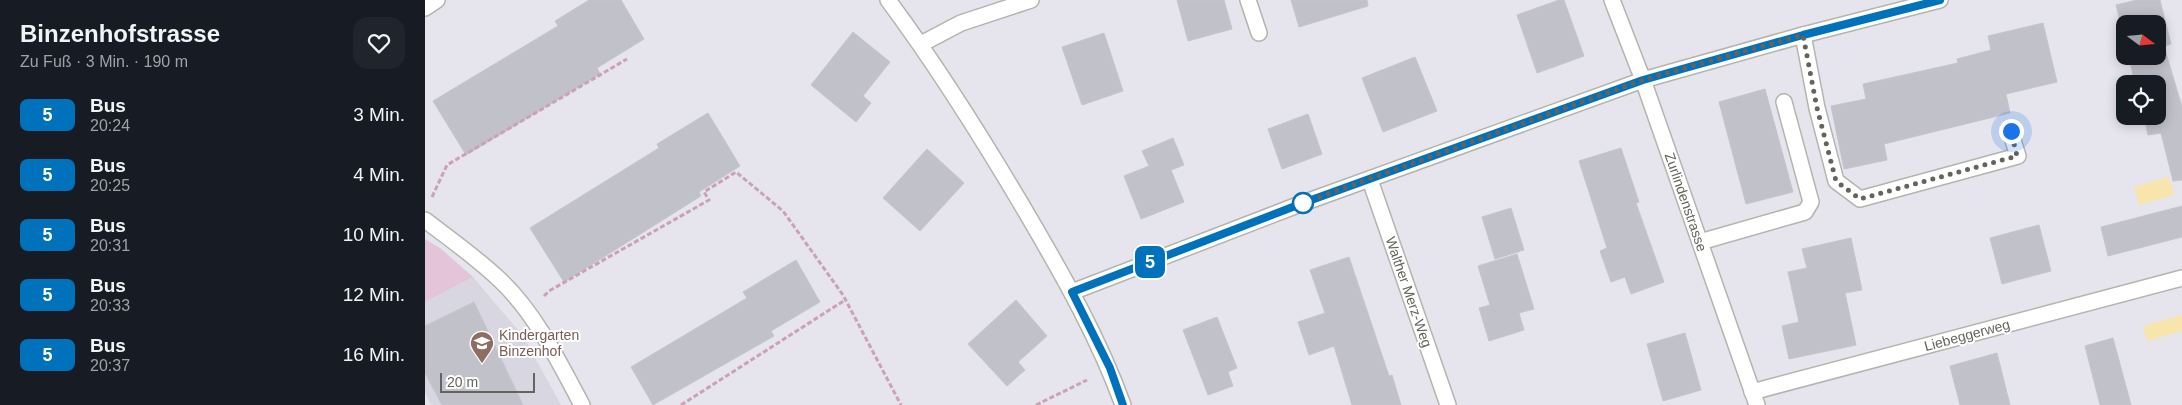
<!DOCTYPE html>
<html lang="de">
<head>
<meta charset="utf-8">
<style>
	:root { --surface:#171b24; --page:#20242c; --text:#f1f3f6; --muted:#9ea1a6 }
	body { margin:0; font-family:Arial,sans-serif; background:var(--page); color:var(--text); height:100vh; display:flex; flex-direction:column; font-size:19px; white-space:nowrap }
	* { box-sizing:border-box; margin:0 }
	p { font-size:16px; color:var(--muted) }
	.icon { flex:none; width:28px; height:28px; fill:none; stroke:currentColor; stroke-width:2; stroke-linecap:round; stroke-linejoin:round }
	.map { position:relative; flex:1; overflow:hidden }
	.side { display:flex; flex-direction:column; background:var(--surface); width:425px }
	.side>* { flex:none }
	.badge { padding:0 10px; border-radius:8px; font-size:18px; line-height:32px }
	.needle { width:32px; rotate:106deg }
	.controls { position:absolute; left:1691px; top:15px; display:grid; gap:10px }
	.controls a { display:grid; place-items:center; width:50px; height:50px; border-radius:10px; background:var(--surface); box-shadow:0 2px 12px #0003; font-size:25px }
	.scale { position:absolute; left:15px; bottom:12px; width:95px; box-sizing:border-box; padding-left:5px; border:2px solid #64635d; border-top:0; font-size:14px; line-height:18px; white-space:nowrap; color:#64635d; -webkit-text-stroke:4px #fff; paint-order:stroke }
	.you { position:absolute; width:25px; height:25px; margin:-12px; border:4px solid #fff; border-radius:50%; background:#1a73e8; box-shadow:0 0 0 8px #1a73e833 }
	.map>.badge { position:absolute; translate:-50% -50%; box-shadow:0 0 0 2px #fff }
	.round { display:grid; place-items:center; flex:none; width:52px; height:52px; border-radius:15px; background:var(--page) }
	.overview { display:flex; align-items:center; justify-content:space-between; height:85px; padding:0 20px }
	h1 { font-size:24px; font-weight:800; line-height:38px }
	ul { padding:0; list-style:none }
	li { display:flex; align-items:center; gap:15px; height:60px; padding:0 20px }
	li div { flex:1 }
	li b { display:block; font-size:19px }
	li em { font-style:normal }
	li .badge { min-width:55px; font-weight:700; text-align:center }
	main { display:flex; flex:1; min-height:0 }
	.map>svg:first-child { display:block }
</style>
</head>
<body>
<main>
<section class="side">
<div class="overview"><div><h1>Binzenhofstrasse</h1><p>Zu Fuß · 3 Min. · 190 m</p></div><a class="round"><svg class="icon" aria-label="heart" viewBox="0 0 24 24"><path d="M12 20l-8-8c-3-5 5-10 8-4 3-6 11-1 8 4z"/></svg></a></div>
<ul>
<li><span class="badge" style="background:#0072bc;color:#fff">5</span><div><b>Bus</b><p>20:24</p></div><em>3 Min.</em></li>
<li><span class="badge" style="background:#0072bc;color:#fff">5</span><div><b>Bus</b><p>20:25</p></div><em>4 Min.</em></li>
<li><span class="badge" style="background:#0072bc;color:#fff">5</span><div><b>Bus</b><p>20:31</p></div><em>10 Min.</em></li>
<li><span class="badge" style="background:#0072bc;color:#fff">5</span><div><b>Bus</b><p>20:33</p></div><em>12 Min.</em></li>
<li><span class="badge" style="background:#0072bc;color:#fff">5</span><div><b>Bus</b><p>20:37</p></div><em>16 Min.</em></li>
</ul>
</section>
<div class="map">
<svg width="1757" height="405" viewBox="0 0 1757 405">
	<rect width="100%" height="100%" fill="#e6e5ee"/>
	<polygon fill="#d7d6e1" points="48,277 98,336 136,405 6,405 0,392 0,302"/>
	<polygon fill="#e3c4d9" points="0,239 15,248 48,277 0,302"/>
	<g fill="#f8e5ab">
		<polygon points="1744,177 1749,195 1714,205 1709,187"/>
		<polygon points="1757,315 1757,331 1722,341 1718,326"/>
	</g>
	<g fill="#c1c2c9" stroke="#c4c4d2">
		<polygon points="164,0 196,0 219,39 172,68 175,74 41,155 8,101 133,26 130,21"/>
		<polygon points="752,0 799,0 807,29 763,41"/>
		<polygon points="866,0 942,0 943,6 874,27"/>
		<polygon points="1134,0 1139,0 1159,56 1112,73 1092,15"/>
		<polygon points="1712,0 1735,0 1746,44 1739,46 1757,107 1757,180 1748,181 1736,133 1723,135 1719,116 1732,116 1732,84 1710,84 1704,56 1732,56 1732,24 1700,24 1700,42 1691,5"/>
		<polygon points="1618,23 1632,82 1581,94 1585,113 1459,144 1462,160 1419,169 1406,106 1441,99 1438,84 1533,63 1532,59 1566,50 1563,36"/>
		<polygon points="428,32 465,62 438,96 446,103 431,122 386,85"/>
		<polygon points="679,33 698,91 657,105 637,47"/>
		<polygon points="990,57 1012,111 958,132 937,78"/>
		<polygon points="1340,89 1368,192 1321,204 1294,102"/>
		<polygon points="283,113 315,166 274,192 276,196 139,282 105,228 234,148 232,144"/>
		<polygon points="883,114 897,154 857,169 843,129"/>
		<polygon points="748,138 759,165 746,170 759,202 716,219 699,176 724,166 717,151"/>
		<polygon points="1196,148 1214,202 1211,203 1239,282 1206,294 1200,277 1186,282 1175,251 1182,248 1154,161"/>
		<polygon points="502,149 539,183 495,231 458,198"/>
		<polygon points="1757,206 1757,237 1683,256 1676,227"/>
		<polygon points="1086,208 1099,250 1070,259 1057,217"/>
		<polygon points="1614,225 1626,271 1577,284 1565,238"/>
		<polygon points="1426,238 1437,290 1420,293 1431,345 1364,359 1357,326 1374,322 1363,272 1382,268 1377,249"/>
		<polygon points="1092,254 1109,309 1094,313 1099,330 1064,341 1054,308 1065,305 1053,266"/>
		<polygon points="924,257 964,376 967,375 976,405 927,405 909,346 884,355 873,322 900,313 885,270"/>
		<polygon points="371,260 395,302 346,331 349,336 228,405 206,367 322,298 318,292"/>
		<polygon points="591,300 622,336 593,362 600,370 582,386 543,344"/>
		<polygon points="49,302 98,405 17,405 0,373 0,326"/>
		<polygon points="792,317 812,368 803,372 808,386 783,395 758,330"/>
		<polygon points="1260,333 1276,390 1238,401 1222,344"/>
		<polygon points="1688,338 1706,405 1675,405 1660,346"/>
		<polygon points="1572,353 1585,405 1535,405 1525,366"/>
	</g>
	<g fill="none" stroke-linecap="round" stroke-linejoin="round">
		<g stroke="#b4b4ae" stroke-width="18">
			<g id="lane">
				<polyline points="823,0 834,33"/>
				<polyline points="1378,35 1392,108 1411,181 1435,199 1593,156 1585,131"/>
				<polyline points="1275,242 1380,212 1386,202 1359,102"/>
			</g>
		</g>
		<g stroke="#b4b4ae" stroke-width="18">
			<g id="street">
				<path d="M 463,0 C 515,70 561,144 605,219 C 640,279 674,339 698,405"/>
				<polyline points="1187,0 1218,80 1332,405"/>
				<polyline points="0,8 12,0"/>
				<polyline points="496,44 536,23 606,0"/>
				<polyline points="945,180 1023,405"/>
				<path d="M 0,220 C 25,239 52,258 75,280 C 111,314 134,362 157,405"/>
				<polyline points="647,292 878,203 1218,80 1378,35 1515,0"/>
				<polyline points="1327,392 1757,278"/>
			</g>
		</g>
		<g stroke="#cba2b3" stroke-width="3" stroke-dasharray="5 2.5" stroke-linecap="butt">
			<polyline points="7,197 22,165 202,59"/>
			<polyline points="119,296 124,291 284,200 279,192 311,172 358,211 418,295 476,405"/>
			<polyline points="256,405 420,300"/>
			<polyline points="611,405 662,380"/>
		</g>
		<use href="#lane" stroke="#fff" stroke-width="15"/>
		<use href="#street" stroke="#fff" stroke-width="15"/>
	</g>
	<g fill="none" stroke-linecap="round" stroke-linejoin="round">
		<g stroke="#fff" stroke-width="11">
			<polyline id="line" points="698,405 685,368 647,292 878,203 1218,80 1378,35 1515,0"/>
		</g>
		<use href="#line" stroke="#0072bc" stroke-width="8"/>
		<polyline stroke="#64635d" stroke-width="5" stroke-dasharray="0 9" points="878,203 1218,80 1378,35 1392,108 1411,181 1435,199 1592,156 1586,131"/>
	</g>
	<defs>
		<g id="school-pin" transform="scale(1.25)"><path d="M0 17L-7.5 6A9.5 9.5 0 1 1 7.5 6Z" fill="#8d6e63" stroke="#fff"/><path d="M0-5L7-2L0 1L-7-2ZM-4 1L0 2.5L4 1V4Q0 6-4 4Z" fill="#fff"/></g>
	</defs>
	<g fill-rule="evenodd">
		<use href="#school-pin" x="57" y="343"/>
	</g>
	<circle fill="#fff" stroke="#0072bc" stroke-width="2.5" cx="878" cy="203" r="10"/>
	<g text-anchor="middle" dominant-baseline="central" stroke-width="4" stroke-linejoin="round" paint-order="stroke">
		<g font-size="14" fill="#64635d" stroke="#fff">
			<text transform="translate(1261 202) rotate(71)">Zurlindenstrasse</text>
			<text transform="translate(984 292) rotate(71)">Walther Merz-Weg</text>
			<text transform="translate(1542 335) rotate(-15)">Liebeggerweg</text>
		</g>
		<g font-size="14" fill="#785e54" stroke="#fff" text-anchor="start">
			<text x="74" y="335">Kindergarten<tspan x="74" dy="16">Binzenhof</tspan></text>
		</g>
	</g>
</svg>
<div class="controls">
<a><svg class="needle" viewBox="-14 -14 28 28"><path d="M0-13l5 13h-10z" fill="#e53935"/><path d="M0 13l5-13h-10z" fill="#9ea1a6"/></svg></a>
<a><svg class="icon" aria-label="locate" viewBox="0 0 24 24"><circle cx="12" cy="12" r="6"/><path d="M12 2v4M12 18v4M2 12h4M18 12h4"/></svg></a>
</div>
<div class="scale">20 m</div>
<div class="you" style="left:1586px;top:131px"></div>
<b class="badge" style="left:725px;top:262px;background:#0072bc;color:#fff">5</b>
</div>
</main>
</body>
</html>
